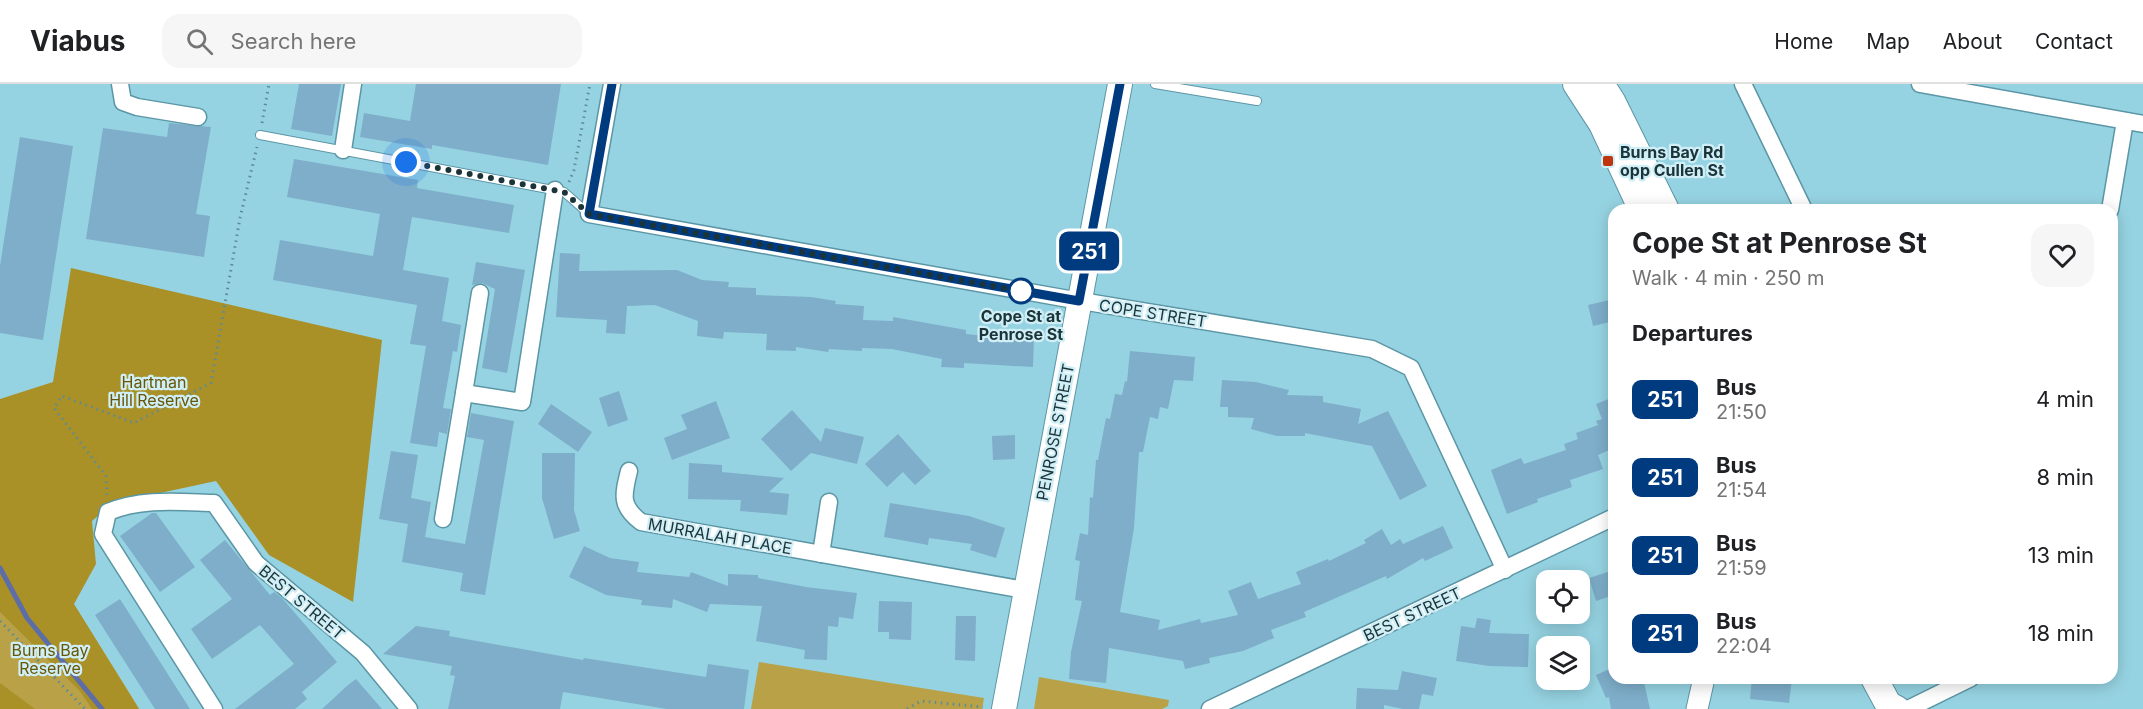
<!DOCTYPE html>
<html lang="en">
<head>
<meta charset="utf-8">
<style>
	:root { --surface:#fff; --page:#f6f6f6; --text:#202124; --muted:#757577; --line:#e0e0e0 }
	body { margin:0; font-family:Inter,sans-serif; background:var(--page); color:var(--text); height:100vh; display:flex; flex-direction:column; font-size:22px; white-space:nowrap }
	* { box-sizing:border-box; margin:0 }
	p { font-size:20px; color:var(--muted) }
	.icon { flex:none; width:33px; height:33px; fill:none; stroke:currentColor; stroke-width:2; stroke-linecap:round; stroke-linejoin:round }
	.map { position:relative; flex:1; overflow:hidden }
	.details { position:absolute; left:1608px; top:120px; width:510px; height:480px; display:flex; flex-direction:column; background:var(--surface); border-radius:18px; box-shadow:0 3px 15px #0003 }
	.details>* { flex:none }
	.badge { padding:0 12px; border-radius:9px; font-size:21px; line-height:39px }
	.controls { position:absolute; left:1536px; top:486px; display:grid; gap:12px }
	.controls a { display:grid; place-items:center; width:54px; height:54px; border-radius:12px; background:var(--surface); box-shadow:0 3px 15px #0003; font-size:30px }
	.you { position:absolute; width:30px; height:30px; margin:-15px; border:4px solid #fff; border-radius:50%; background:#1a73e8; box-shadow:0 0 0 9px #1a73e833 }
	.map>.badge { position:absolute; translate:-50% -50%; box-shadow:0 0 0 3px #fff }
	h2 { padding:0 24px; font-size:22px; line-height:54px }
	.round { display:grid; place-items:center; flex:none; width:63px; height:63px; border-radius:18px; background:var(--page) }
	.summary { display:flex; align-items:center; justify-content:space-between; height:102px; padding:0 24px }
	h1 { font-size:28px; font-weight:700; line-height:45px }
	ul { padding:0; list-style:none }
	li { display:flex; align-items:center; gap:18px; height:78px; padding:0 24px }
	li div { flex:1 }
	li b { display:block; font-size:22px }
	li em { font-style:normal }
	li .badge { min-width:66px; font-weight:700; text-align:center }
	header { display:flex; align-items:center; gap:36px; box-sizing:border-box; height:84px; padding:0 30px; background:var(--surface); border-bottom:2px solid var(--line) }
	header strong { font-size:28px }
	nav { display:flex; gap:33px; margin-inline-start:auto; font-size:21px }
	.search { width:420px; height:54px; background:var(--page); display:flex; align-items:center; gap:15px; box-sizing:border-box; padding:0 21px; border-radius:18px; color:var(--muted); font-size:22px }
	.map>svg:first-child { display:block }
</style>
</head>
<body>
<header>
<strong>Viabus</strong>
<div class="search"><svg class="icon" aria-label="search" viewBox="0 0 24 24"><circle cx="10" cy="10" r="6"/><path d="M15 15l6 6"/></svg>Search here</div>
<nav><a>Home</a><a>Map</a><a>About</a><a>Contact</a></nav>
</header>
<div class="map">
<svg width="2143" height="625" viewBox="0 0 2143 625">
	<rect width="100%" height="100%" fill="#96d3e2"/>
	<g fill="#b8a147">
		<polygon points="0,402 130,610 139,625 0,625"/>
		<polygon points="759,578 984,614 982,625 751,625"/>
		<polygon points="1039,593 1169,616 1168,622 1162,625 1034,625"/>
	</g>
	<g fill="#a99027">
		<polygon points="71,184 382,256 353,518 269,471 216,397 146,412 118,415 92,437 96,480 74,520 139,625 92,625 80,607 0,528 0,315 53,298"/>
		<polygon points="0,599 35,625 0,625"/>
	</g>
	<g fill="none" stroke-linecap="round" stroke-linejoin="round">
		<polyline stroke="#5c6da7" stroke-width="5" points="0,484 27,534 102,625"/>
	</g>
	<g fill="#7eaeca">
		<polygon points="299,0 341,0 332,52 291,45"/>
		<polygon points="416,0 561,0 548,81 432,61 432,65 360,53 364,29 410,37"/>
		<polygon points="169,39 211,43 196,130 210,132 204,173 86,155 103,44 167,53"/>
		<polygon points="20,53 73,62 43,256 0,249 0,182"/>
		<polygon points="294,75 418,96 417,104 514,121 509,149 412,133 403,186 449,194 442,237 461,241 457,268 453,267 443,324 451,325 447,350 439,348 437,363 410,359 426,262 410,260 417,221 273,196 280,156 373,172 380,130 287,113"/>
		<polygon points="560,169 580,170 579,187 677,186 702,196 729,198 728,203 756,204 756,211 811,213 836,217 835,220 864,222 863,236 893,237 893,233 966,246 966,250 1006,254 1006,252 1034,253 1033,283 964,279 964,284 941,283 942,275 892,265 862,264 862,267 829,265 828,268 796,263 796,267 766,266 767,250 724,248 723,255 697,252 698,237 655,221 627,222 625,250 606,249 607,236 556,233"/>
		<polygon points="476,178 525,186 507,289 482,284 495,205 482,199 472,201"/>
		<polygon points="1614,215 1614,237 1593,242 1588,221"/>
		<polygon points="1130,267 1195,273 1193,297 1174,296 1168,325 1160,323 1158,335 1150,333 1143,368 1139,368 1134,444 1120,528 1160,536 1158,546 1200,535 1201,539 1238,531 1228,507 1251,498 1258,515 1301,500 1296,488 1328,475 1329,477 1366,459 1364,456 1382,445 1391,461 1400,455 1403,460 1443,442 1453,464 1425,477 1423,474 1387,495 1386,492 1304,528 1306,533 1271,546 1274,554 1243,567 1209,574 1210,579 1185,585 1183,577 1109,564 1106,599 1069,595 1071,568 1082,517 1075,516 1080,477 1075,476 1080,449 1088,451 1090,413 1093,414 1096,376 1098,376 1106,334 1110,335 1115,310 1122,311 1125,297 1127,298"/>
		<polygon points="1222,296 1256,298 1289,306 1287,311 1323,312 1323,318 1361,325 1358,340 1388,327 1427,402 1400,416 1372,362 1305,349 1305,352 1277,352 1251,345 1254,334 1228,333 1228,323 1220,323"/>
		<polygon points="619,307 628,336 608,343 599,314"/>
		<polygon points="1614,313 1614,364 1598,371 1603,385 1570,396 1572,403 1537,415 1538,418 1507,430 1491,386 1521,374 1524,380 1566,366 1564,360 1578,355 1576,349 1598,341 1596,337 1602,335 1596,320"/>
		<polygon points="716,317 730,354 672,376 664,354 687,345 681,331"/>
		<polygon points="551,320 592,348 578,368 538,340"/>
		<polygon points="792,326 821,358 825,344 864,353 857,380 811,369 791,387 761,355"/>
		<polygon points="471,329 514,337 485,511 460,507 463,489 402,478 408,440 379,435 391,367 418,371 411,414 431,418 425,453 465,460 484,356 467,353"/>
		<polygon points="898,350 931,387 915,401 903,388 887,403 865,380"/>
		<polygon points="1015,351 1015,375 993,376 992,352"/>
		<polygon points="542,369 575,369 574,426 580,447 554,455 542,414"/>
		<polygon points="689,379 722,381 722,388 784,394 769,408 789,410 787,431 740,427 741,416 688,415"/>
		<polygon points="890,419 969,432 1005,444 996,474 970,466 972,460 929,454 928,461 884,453"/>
		<polygon points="152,429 156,429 195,483 160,508 120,452"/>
		<polygon points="225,456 270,511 274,508 282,514 337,578 302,608 307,615 295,625 235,625 294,580 260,541 212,575 191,545 232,515 200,476"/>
		<polygon points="584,462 610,474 639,478 637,488 689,493 691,488 728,502 728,490 758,491 758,494 806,503 857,509 853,535 839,533 838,543 828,542 827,576 804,575 805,566 756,557 762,522 710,520 707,528 673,515 672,524 641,521 642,516 606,511 569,493"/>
		<polygon points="1614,486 1614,511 1596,517 1589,494"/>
		<polygon points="120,515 190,625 155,625 95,531"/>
		<polygon points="879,517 912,518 911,556 889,555 889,548 878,548"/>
		<polygon points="956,532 976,532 975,577 955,576"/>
		<polygon points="1477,534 1491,536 1489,549 1529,550 1528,583 1489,582 1456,577 1461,542 1475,544"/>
		<polygon points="416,542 450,547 449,552 583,576 584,574 706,593 708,580 749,586 744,625 667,625 563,608 560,625 448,625 455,592 450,591 452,582 383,570"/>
		<polygon points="1614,583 1614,594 1643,594 1650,625 1611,625 1609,613 1606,614 1596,591"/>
		<polygon points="1402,587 1437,594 1433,612 1422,610 1419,625 1403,625 1384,621 1384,625 1356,625 1357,604 1398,606"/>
		<polygon points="1752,594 1792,594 1789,619 1750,615"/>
		<polygon points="356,595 382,625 322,625 348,601"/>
	</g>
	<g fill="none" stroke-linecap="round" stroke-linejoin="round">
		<g stroke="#5b96a5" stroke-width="10">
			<g id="service">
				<polyline points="1155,0 1257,17"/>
				<polyline points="260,51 564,108 589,130"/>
			</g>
		</g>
		<g stroke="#5b96a5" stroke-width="19">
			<g id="minor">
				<polyline points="120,0 123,18 137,23 198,33"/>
				<polyline points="612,0 589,130 1063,214 1372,265 1411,284 1505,486"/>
				<polyline points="1743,0 1804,126"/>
				<polyline points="1920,0 2143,40"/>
				<polyline points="343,66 353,0"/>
				<polyline points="2110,126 2125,37"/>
				<polyline points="464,309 480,209"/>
				<path d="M 629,387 C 623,411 620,422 641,438 L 1025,506"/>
				<polyline points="443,435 464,309 522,318 555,106"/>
				<polyline points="821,470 829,418"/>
				<path d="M 214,625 L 103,450 L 108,428 C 142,414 178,418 214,419 L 256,479 L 363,569 L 409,625"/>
				<polyline points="1210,625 1614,433"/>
				<polyline points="1908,625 1971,594"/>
			</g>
		</g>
		<g stroke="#5b96a5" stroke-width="23">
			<polyline id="tertiary" points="1697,625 1704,594"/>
		</g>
		<g stroke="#5b96a5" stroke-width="26">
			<polyline id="secondary" points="1004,625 1120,0"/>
		</g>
		<g stroke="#5b96a5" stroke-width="28">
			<g id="primary">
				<polyline points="1576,0 1602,40 1642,126"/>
				<polyline points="1601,0 1612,17 1666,126"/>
				<polyline points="1874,594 1888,620 1897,625"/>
			</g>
		</g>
		<g stroke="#5e8b96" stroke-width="3" stroke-dasharray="1.5 4.5" stroke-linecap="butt">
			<polyline points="262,39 269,0"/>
			<polyline points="569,98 574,86 590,0"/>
			<polyline points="107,411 106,392 54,324 62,312 134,339 211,299 240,134 257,63"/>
			<polyline points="0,537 85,625"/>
			<polyline points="907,625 921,617 983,623"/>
		</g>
		<use href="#service" stroke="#fff" stroke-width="8"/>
		<use href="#minor" stroke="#fff" stroke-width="16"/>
		<use href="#tertiary" stroke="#fff" stroke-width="21"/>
		<use href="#secondary" stroke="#fff" stroke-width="24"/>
		<use href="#primary" stroke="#fff" stroke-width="26"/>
	</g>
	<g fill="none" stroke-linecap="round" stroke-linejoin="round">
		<g stroke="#fff" stroke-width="14">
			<polyline id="line" points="612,0 589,130 1079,217 1120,0"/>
		</g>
		<use href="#line" stroke="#003b80" stroke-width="9"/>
		<polyline stroke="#1b343a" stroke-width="6" stroke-dasharray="0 10.8" points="406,78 564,108 589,130 1021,207"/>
	</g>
	<rect fill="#bf360e" stroke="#d0eef6" stroke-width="2" x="1602" y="71" width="12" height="12" rx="3"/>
	<circle fill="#fff" stroke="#003b80" stroke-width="3" cx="1021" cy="207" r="12"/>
	<g text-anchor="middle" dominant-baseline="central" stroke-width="4.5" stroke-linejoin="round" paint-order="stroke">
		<g font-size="16" font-weight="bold" fill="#1b343a" stroke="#d0eef6" text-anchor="start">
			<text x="1620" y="68">Burns Bay Rd<tspan x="1620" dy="18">opp Cullen St</tspan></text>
		</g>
		<g font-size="16" fill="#1b343a" stroke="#d0eef6">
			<text transform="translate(1153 229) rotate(9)">COPE STREET</text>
			<text transform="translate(1055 348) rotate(-79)">PENROSE STREET</text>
			<text transform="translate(720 452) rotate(10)">MURRALAH PLACE</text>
			<text transform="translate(302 518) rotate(40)">BEST STREET</text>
			<text transform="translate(1412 530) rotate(-25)">BEST STREET</text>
		</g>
		<g font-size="16" font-weight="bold" fill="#1b343a" stroke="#d0eef6">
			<text x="1021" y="232">Cope St at<tspan x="1021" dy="18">Penrose St</tspan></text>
		</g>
		<g font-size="16" fill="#675605" stroke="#d0eef6">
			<text x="154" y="298">Hartman<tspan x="154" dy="18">Hill Reserve</tspan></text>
			<text x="50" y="566">Burns Bay<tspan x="50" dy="18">Reserve</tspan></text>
		</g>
	</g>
</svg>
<div class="controls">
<a><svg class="icon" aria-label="locate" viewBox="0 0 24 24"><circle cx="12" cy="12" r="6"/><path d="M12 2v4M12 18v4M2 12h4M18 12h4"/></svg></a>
<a><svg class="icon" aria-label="layers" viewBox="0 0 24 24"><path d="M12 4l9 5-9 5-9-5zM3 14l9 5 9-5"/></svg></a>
</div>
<div class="you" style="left:406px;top:78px"></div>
<b class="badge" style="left:1089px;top:167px;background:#003b80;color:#fff">251</b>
<section class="details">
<div class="summary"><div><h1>Cope St at Penrose St</h1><p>Walk · 4 min · 250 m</p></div><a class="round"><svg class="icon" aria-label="heart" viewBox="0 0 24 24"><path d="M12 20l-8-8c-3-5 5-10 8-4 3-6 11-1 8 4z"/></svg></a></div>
<h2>Departures</h2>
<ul>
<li><span class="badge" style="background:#003b80;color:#fff">251</span><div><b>Bus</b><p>21:50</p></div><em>4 min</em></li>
<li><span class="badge" style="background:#003b80;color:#fff">251</span><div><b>Bus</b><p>21:54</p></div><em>8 min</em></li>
<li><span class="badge" style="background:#003b80;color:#fff">251</span><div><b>Bus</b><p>21:59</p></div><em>13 min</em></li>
<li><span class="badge" style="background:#003b80;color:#fff">251</span><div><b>Bus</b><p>22:04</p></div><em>18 min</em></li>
</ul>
</section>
</div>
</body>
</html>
